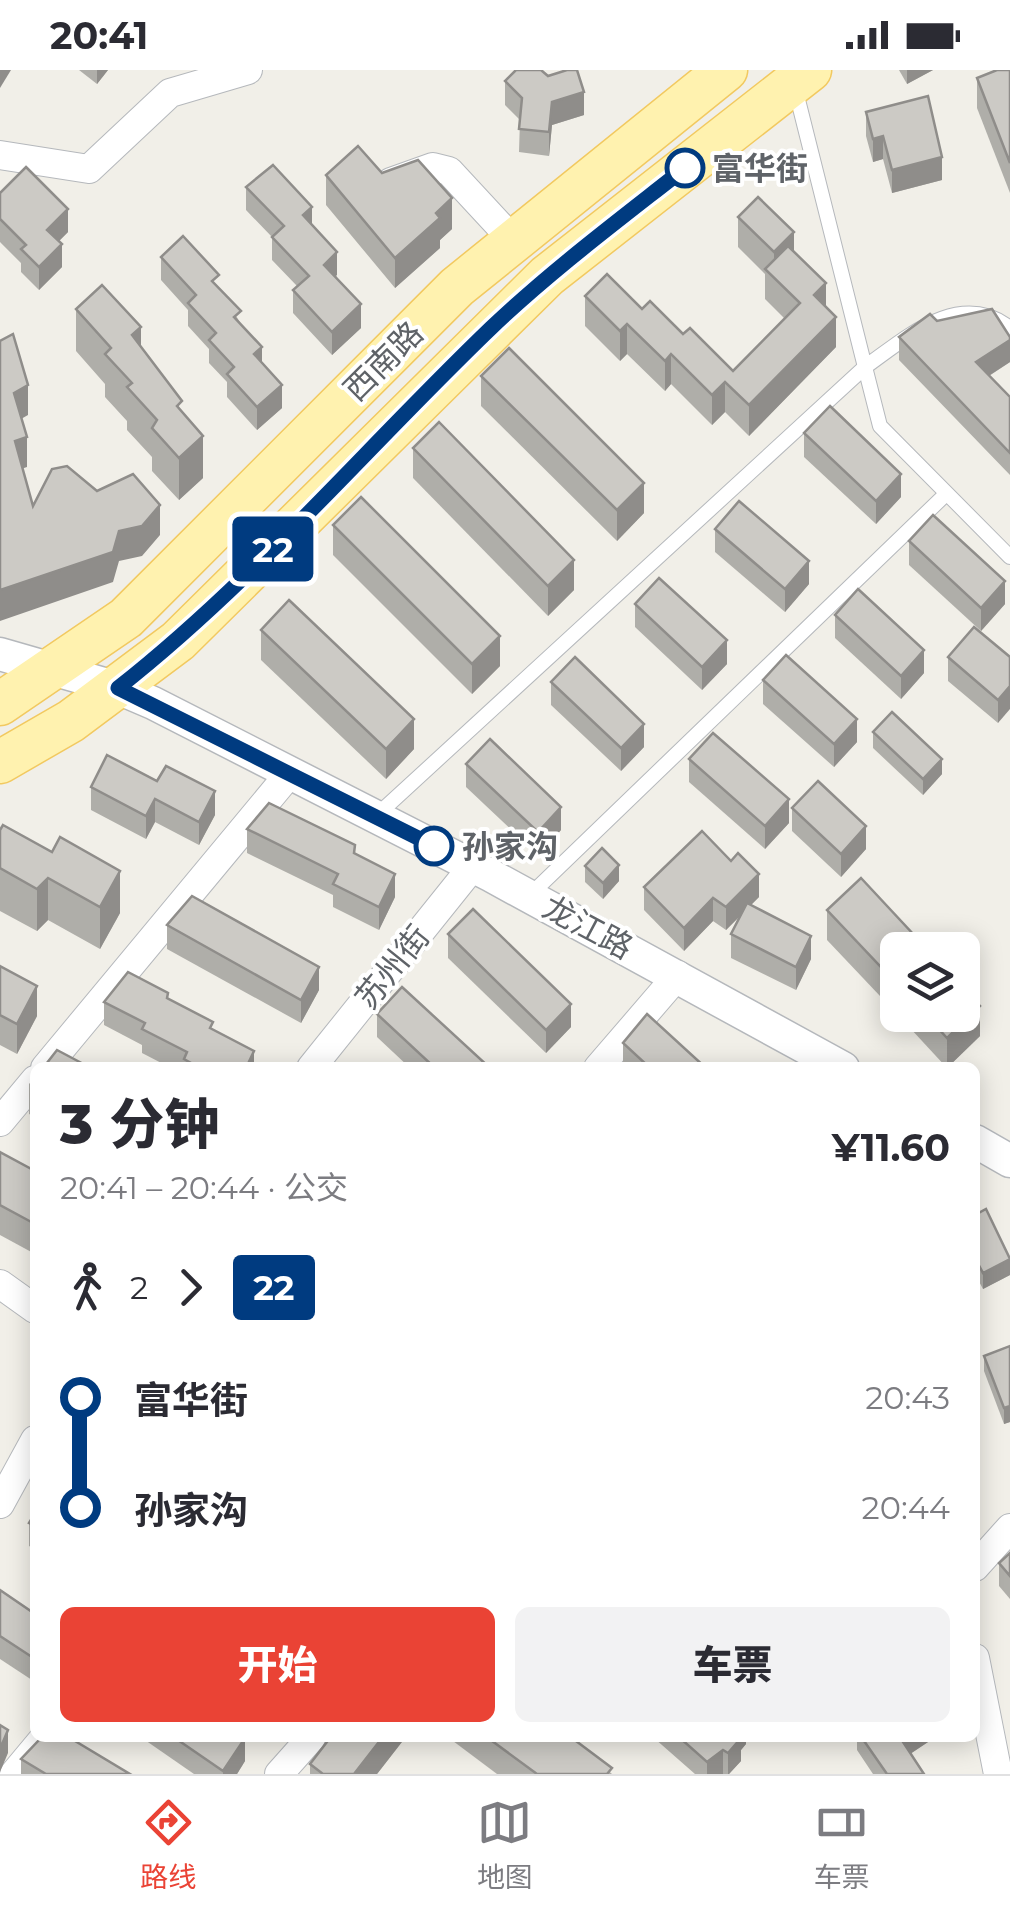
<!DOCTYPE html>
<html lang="zh">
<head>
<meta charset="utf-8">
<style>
	:root { --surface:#fff; --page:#f2f2f3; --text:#2b2b33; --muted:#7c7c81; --line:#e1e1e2; --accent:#ea4335 }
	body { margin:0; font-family:Montserrat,"Noto Sans SC",sans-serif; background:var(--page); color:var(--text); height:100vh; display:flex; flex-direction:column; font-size:38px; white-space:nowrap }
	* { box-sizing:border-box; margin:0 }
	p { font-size:32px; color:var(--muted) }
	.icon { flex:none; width:55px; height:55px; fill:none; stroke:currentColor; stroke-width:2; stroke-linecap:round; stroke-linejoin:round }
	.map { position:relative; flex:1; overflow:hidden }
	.panel { position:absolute; left:30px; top:992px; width:950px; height:680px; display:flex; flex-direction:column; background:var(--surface); border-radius:15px; box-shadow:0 5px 25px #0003 }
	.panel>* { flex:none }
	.badge { padding:0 20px; border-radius:8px; font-size:35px; line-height:65px }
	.controls { position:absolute; left:880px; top:862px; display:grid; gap:20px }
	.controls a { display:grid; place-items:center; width:100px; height:100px; border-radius:15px; background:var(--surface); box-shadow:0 5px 25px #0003; font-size:50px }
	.map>.badge { position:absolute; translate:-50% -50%; box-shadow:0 0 0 5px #fff }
	.legs { display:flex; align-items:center; gap:15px; height:110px; padding:0 30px; font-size:32px }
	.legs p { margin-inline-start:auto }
	.head { display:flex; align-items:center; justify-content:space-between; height:170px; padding:0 30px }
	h1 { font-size:55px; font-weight:800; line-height:75px }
	.primary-button { display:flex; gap:20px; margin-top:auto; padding:20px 30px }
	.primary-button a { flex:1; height:115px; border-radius:15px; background:var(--accent); color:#fff; font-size:40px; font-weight:800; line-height:115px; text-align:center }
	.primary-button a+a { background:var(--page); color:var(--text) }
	ul { padding:0 30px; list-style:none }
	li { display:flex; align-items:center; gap:35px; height:110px; font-size:38px }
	li i { display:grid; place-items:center; width:15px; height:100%; margin:0 12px; background:currentColor }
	li i::after { content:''; width:25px; height:25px; margin:-12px; border:8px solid; border-radius:50%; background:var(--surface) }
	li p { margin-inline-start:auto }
	li:first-child i { background:linear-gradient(#0000 50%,currentColor 0) }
	li:last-child i { background:linear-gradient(currentColor 50%,#0000 0) }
	.status { display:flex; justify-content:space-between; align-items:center; height:70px; padding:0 50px; background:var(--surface); direction:ltr }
	.status svg { height:28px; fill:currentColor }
	.dock { display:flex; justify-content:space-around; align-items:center; height:140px; border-top:2px solid var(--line); background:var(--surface); font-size:28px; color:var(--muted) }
	.dock a { display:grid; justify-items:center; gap:5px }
	.dock .active { color:var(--accent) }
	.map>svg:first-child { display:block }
</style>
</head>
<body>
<div class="status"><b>20:41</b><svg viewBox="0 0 49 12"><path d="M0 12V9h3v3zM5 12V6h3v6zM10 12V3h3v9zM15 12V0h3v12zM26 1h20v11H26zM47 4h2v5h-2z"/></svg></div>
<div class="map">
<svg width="1010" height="1704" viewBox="0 0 1010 1704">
	<rect width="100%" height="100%" fill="#f1efe8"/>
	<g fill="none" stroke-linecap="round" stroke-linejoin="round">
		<g stroke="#b5b8bc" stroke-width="16">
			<g id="service">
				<path d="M 795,18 L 865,297 C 906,268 959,219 1010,258"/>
				<polyline points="376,746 865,297 880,356 1010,487"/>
				<polyline points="530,825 946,424"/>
			</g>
		</g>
		<g stroke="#b5b8bc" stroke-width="30">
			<g id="minor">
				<polyline points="0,85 89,99 170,23 248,0"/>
				<polyline points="391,112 433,97 449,101 512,169"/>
				<polyline points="45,998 290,703"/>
				<polyline points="311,998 473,796"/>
				<polyline points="598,998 678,905"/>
				<polyline points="0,1052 35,1010"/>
				<polyline points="0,1214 35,1239"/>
				<polyline points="0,1434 35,1370"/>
				<polyline points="975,1497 1010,1458"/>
				<polyline points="975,1588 998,1704"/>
				<polyline points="14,1704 44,1668"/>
				<polyline points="279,1704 311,1668"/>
			</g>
		</g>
		<g stroke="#b5b8bc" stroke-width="35">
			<g id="tertiary">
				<polyline points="0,584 118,618 153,633 490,805 843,998"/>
				<polyline points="975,1071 1010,1091"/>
			</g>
		</g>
		<g stroke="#f2c960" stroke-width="45">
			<g id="primary">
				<polyline points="0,634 126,548 457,217 726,0"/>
				<polyline points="0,692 71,651 178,571 547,206 810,0"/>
			</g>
		</g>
		<use href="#service" stroke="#fff" stroke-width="14"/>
		<use href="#minor" stroke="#fff" stroke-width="28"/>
		<use href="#tertiary" stroke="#fff" stroke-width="32"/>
		<use href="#primary" stroke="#fff2af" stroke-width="42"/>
	</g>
	<g fill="#afaea9">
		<polygon points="79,0 108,0 97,14"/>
		<polygon points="899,0 933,0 907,14"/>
		<polygon points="1010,0 1010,123 977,38 977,8"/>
		<polygon points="505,11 584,45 552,55 549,86 519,82 520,50 505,35"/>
		<polygon points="866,42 942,110 892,123 883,89 873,92 866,66"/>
		<polygon points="382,103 452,159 440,170 440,178 395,218 326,135 326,105"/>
		<polygon points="246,117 312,155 361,258 332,285 293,243 293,220 297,216 272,190 272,167 246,140"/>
		<polygon points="0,123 68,162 59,171 62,197 39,220 21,202 21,193 0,172"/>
		<polygon points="738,147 794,181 826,236 836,277 749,366 725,342 712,355 671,314 665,321 627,284 620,291 585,256 585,226 642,239 683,264 733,301 785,249 765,229 765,204 738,177"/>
		<polygon points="161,187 219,218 241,254 262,293 282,338 257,360 227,327 227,312 209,293 209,279 188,256 188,240 161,210"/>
		<polygon points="76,239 141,277 182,342 203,408 179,430 152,401 152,387 127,360 127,351 105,327 105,314 76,281"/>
		<polygon points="937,251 1010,267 1010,292 989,306 1010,327 1010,405 899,290 899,267"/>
		<polygon points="481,306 644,443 617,471 481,336"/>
		<polygon points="804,363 901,427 876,454 804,387"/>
		<polygon points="413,378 574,520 548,546 413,408"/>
		<polygon points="333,455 500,596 472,624 333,485"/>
		<polygon points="715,459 809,514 785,542 715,482"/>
		<polygon points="909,471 1005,534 981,561 909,495"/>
		<polygon points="635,534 727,594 702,620 635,557"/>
		<polygon points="835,545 924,603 901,629 835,568"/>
		<polygon points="261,560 414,679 386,709 261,590"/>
		<polygon points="948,587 1010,587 998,653 948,611"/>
		<polygon points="763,610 857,672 834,697 763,634"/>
		<polygon points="551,612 644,677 621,701 551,635"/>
		<polygon points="873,662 942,704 923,725 873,678"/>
		<polygon points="107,685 215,745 199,775 155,752 146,769 91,740 91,717"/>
		<polygon points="689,689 789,753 765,779 689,712"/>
		<polygon points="466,694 561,760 538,785 466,717"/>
		<polygon points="792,738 866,779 841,807 792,761"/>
		<polygon points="247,759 355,784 395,827 379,860 333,837 333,825 247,783"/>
		<polygon points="0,760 120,843 100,879 48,850 37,861 0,841"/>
		<polygon points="585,796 619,811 603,829 585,812"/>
		<polygon points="644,817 759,827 751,835 811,889 796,920 731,888 731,864 741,845 726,860 713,851 684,881 644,840"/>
		<polygon points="827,840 898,880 898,945 827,870"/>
		<polygon points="167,855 319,920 301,953 167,879"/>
		<polygon points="448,864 571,957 546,983 448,888"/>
		<polygon points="0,896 37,946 17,984 0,975"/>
		<polygon points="168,929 213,959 254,998 171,998 142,983 142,975 104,955 104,932"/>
		<polygon points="377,944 490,998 410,998 377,967"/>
		<polygon points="898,945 962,945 980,966 947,998"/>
		<polygon points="623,973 706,998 625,998 623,996"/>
		<polygon points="35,1007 35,1047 29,1044 29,1014"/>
		<polygon points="0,1082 35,1101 35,1184 0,1165"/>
		<polygon points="975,1145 1010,1189 1010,1205 983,1219 975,1204"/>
		<polygon points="1010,1276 1010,1352 1004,1354 984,1301 984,1286"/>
		<polygon points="35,1443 35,1479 29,1476 29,1453"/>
		<polygon points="1010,1483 1010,1529 999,1516 999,1493"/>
		<polygon points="0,1520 35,1544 35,1612 0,1589"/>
		<polygon points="142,1668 244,1668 245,1691 237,1704 194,1704"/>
		<polygon points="330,1668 405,1668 377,1704 310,1704 310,1694"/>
		<polygon points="449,1668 572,1668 612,1704 497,1704"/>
		<polygon points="654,1668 746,1668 746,1674 741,1680 741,1691 729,1704 695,1704"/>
		<polygon points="857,1668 931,1668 931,1670 910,1684 924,1704 873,1704 857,1680"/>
		<polygon points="21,1689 130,1704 21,1704"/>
	</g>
	<g fill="#8f8d8a">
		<polygon points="0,0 11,0 0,18"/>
		<polygon points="97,0 108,0 97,14"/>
		<polygon points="907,0 933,0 907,14"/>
		<polygon points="584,22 584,45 552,55 549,86 549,62 552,32"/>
		<polygon points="883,66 883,89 873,92 873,69"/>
		<polygon points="942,87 942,110 892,123 892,100"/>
		<polygon points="452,128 452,159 440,170 440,178 395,218 395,188 436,143"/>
		<polygon points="312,137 312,161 303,145"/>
		<polygon points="68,139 68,162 47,183 47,160"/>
		<polygon points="794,162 794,192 774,208 774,182"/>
		<polygon points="62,174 62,197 39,220 39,197"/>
		<polygon points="337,182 337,205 324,218 324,195"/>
		<polygon points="826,213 826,243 814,225"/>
		<polygon points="361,234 361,258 332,285 332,262"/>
		<polygon points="836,247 836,277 749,366 749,335"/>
		<polygon points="627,254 627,284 620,291 620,261"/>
		<polygon points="141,257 141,300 132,265"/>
		<polygon points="1010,270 1010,292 976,314 976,292"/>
		<polygon points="262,277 262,300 254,284"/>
		<polygon points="671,284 671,314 665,321 665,291"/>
		<polygon points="725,312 725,342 712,355 712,325"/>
		<polygon points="28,315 28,345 14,353 14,323"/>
		<polygon points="282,315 282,338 257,360 257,337"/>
		<polygon points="203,366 203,408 179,430 179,388"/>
		<polygon points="27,367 27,397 15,401 15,371"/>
		<polygon points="901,404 901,427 876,454 876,431"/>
		<polygon points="644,413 644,443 617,471 617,440"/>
		<polygon points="160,435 160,465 142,486 119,491 113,512 0,551 0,520 119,461"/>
		<polygon points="574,490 574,520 548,546 548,516"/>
		<polygon points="809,491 809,514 785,542 785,519"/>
		<polygon points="1005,511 1005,534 981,561 981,538"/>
		<polygon points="500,566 500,596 472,624 472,594"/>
		<polygon points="727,570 727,594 702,620 702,597"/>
		<polygon points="924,580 924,603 901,629 901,606"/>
		<polygon points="1010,616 1010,639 998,653 998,630"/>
		<polygon points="414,649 414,679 386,709 386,679"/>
		<polygon points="857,649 857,672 834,697 834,674"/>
		<polygon points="644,654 644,677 621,701 621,678"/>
		<polygon points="942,689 942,704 923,725 923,709"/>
		<polygon points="215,721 215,745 199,775 199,752"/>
		<polygon points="155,729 155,752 146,769 146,746"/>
		<polygon points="789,729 789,753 765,779 765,756"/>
		<polygon points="561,737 561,760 538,785 538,762"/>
		<polygon points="866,756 866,779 841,807 841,784"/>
		<polygon points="619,795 619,811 603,829 603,813"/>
		<polygon points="120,801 120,843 100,879 100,837"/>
		<polygon points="395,804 395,827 379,860 379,837"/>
		<polygon points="759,804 759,827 726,860 726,837"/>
		<polygon points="48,808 48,850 37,861 37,819"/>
		<polygon points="713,828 713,851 684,881 684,858"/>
		<polygon points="811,866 811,889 796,920 796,897"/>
		<polygon points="319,897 319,920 301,953 301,930"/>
		<polygon points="37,916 37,946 17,984 17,954"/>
		<polygon points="571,934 571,957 546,983 546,960"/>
		<polygon points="980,936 980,966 947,998 947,968"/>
		<polygon points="254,981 254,998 246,998"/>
		<polygon points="1010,1189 1010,1205 983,1219 983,1203"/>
		<polygon points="1010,1336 1010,1352 1004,1354 1004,1338"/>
		<polygon points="8,1660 8,1683 0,1702 0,1679"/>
		<polygon points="245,1668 245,1691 237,1704 223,1704 223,1701"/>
		<polygon points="382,1668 405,1668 377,1704 354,1704"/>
		<polygon points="735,1668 746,1668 746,1674 741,1680 741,1691 729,1704 728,1704 728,1683"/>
		<polygon points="904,1668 931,1668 931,1670 901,1690 901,1669"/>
		<polygon points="723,1680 723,1704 707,1704 707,1692"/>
	</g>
	<g fill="#cccac5" stroke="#8f8d8a" stroke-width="2.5">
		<polygon points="516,0 541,0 548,6 567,0 577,0 584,22 552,32 549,62 519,59 522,28 505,11"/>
		<polygon points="997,0 1010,0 1010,93 977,8"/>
		<polygon points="928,26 942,87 892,100 883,66 873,69 866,42"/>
		<polygon points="358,76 382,103 418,90 452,128 436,143 440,148 395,188 326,105"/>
		<polygon points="273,95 312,137 303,145 337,182 324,195 361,234 332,262 293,220 309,206 272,167 284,156 246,117"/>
		<polygon points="26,97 68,139 47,160 62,174 39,197 21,179 26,175 0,149 0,123"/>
		<polygon points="758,127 794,162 774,182 738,147"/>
		<polygon points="183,166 219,205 212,211 241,241 234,247 262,277 254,284 282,315 257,337 227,304 234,297 209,270 216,263 188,233 196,225 161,187"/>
		<polygon points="788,176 826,213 814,225 836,247 749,335 725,312 712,325 671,284 665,291 627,254 620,261 585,226 607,204 642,239 650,231 683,264 690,258 733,301 800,233 765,199"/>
		<polygon points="102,215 141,257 132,265 182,331 177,336 203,366 179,388 152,358 157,350 127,317 132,313 105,284 111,278 76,239"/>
		<polygon points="992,239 1010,267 1010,270 976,292 1010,327 1010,383 899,267 930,244 937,251"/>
		<polygon points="13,264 28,315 14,323 27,367 15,371 33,436 52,399 67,396 97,421 133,404 160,435 142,456 119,461 113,482 0,520 0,271"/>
		<polygon points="509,278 644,413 617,440 481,306"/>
		<polygon points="830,336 901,404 876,431 804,363"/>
		<polygon points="439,352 574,490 548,516 413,378"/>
		<polygon points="361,427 500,566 472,594 333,455"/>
		<polygon points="739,431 809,491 785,519 715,459"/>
		<polygon points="933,445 1005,511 981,538 909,471"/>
		<polygon points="659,508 727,570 702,597 635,534"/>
		<polygon points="858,519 924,580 901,606 835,545"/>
		<polygon points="289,530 414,649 386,679 261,560"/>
		<polygon points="974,557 1010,587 1010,616 998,630 948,587"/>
		<polygon points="786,585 857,649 834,674 763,610"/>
		<polygon points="575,587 644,654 621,678 551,612"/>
		<polygon points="892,642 942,689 923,709 873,662"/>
		<polygon points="713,663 789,729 765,756 689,689"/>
		<polygon points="490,669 561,737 538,762 466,694"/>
		<polygon points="107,685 157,711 166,696 215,721 199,752 155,729 146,746 91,717"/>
		<polygon points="818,711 866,756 841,784 792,738"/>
		<polygon points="269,733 355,775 354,783 395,804 379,837 333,814 338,804 247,759"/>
		<polygon points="3,755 52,782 60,767 120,801 100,837 48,808 37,819 0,798 0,760"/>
		<polygon points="702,761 731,791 738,783 759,804 726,837 713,828 684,858 644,817"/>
		<polygon points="602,778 619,795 603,813 585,796"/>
		<polygon points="861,808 928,880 898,880 898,915 827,840"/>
		<polygon points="192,826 319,897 301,930 167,855"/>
		<polygon points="747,833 811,866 796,897 731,864"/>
		<polygon points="473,839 571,934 546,960 448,864"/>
		<polygon points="0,896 37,916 17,954 0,945"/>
		<polygon points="128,902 168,923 167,928 213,952 210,958 254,981 246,998 200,998 184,989 187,982 142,959 145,953 104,932"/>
		<polygon points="402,917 490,998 435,998 377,944"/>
		<polygon points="962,917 980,936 947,968 926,945 962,945"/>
		<polygon points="647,944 706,998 650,998 623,973"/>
		<polygon points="57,980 91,998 43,998"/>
		<polygon points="0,1082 35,1101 35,1154 0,1135"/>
		<polygon points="986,1139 1010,1189 983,1203 975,1188 975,1145"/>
		<polygon points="1010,1276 1010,1336 1004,1338 984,1286"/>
		<polygon points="35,1443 35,1456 29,1453"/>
		<polygon points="1010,1483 1010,1506 999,1493"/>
		<polygon points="0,1520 35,1544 35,1589 0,1566"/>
		<polygon points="0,1655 8,1660 0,1679"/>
		<polygon points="41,1668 70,1668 130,1704 46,1704 21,1689"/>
		<polygon points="175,1668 245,1668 223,1701"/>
		<polygon points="330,1668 382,1668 354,1704 323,1704 310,1694"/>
		<polygon points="488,1668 572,1668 612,1698 607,1704 537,1704"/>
		<polygon points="680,1668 741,1668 728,1683 723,1680 707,1692"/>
		<polygon points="862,1668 904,1668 901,1669 924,1704 887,1704"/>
	</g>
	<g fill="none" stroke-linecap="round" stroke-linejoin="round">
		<g stroke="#fff" stroke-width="22">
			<path id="line-1" d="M 434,776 L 118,618 C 254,511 366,378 491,258 C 552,200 619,150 685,98"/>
		</g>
		<use href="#line-1" stroke="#003b80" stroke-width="15"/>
	</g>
	<g fill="#fff" stroke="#003b80" stroke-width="5">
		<circle cx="685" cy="98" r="18"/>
		<circle cx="434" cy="776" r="18"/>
	</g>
	<g text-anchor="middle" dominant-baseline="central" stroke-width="8" stroke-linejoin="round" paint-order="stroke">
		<g font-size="32" font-weight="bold" fill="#5f6368" stroke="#fff" text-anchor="start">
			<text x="712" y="98">富华街</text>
			<text x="462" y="776">孙家沟</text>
		</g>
		<g font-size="32" fill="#5f6368" stroke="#fff">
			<text transform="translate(383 291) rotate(-45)">西南路</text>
			<text transform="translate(588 857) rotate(28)">龙江路</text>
			<text transform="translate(392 897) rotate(-51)">苏州街</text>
		</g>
	</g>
</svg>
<div class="controls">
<a><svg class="icon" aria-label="layers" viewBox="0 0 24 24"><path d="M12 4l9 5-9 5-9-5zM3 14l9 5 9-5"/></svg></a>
</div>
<b class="badge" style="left:273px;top:479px;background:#003b80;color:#fff">22</b>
<section class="panel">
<div class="head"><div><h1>3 分钟</h1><p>20:41 – 20:44 · 公交</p></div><b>¥11.60</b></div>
<div class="legs"><svg class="icon" aria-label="walk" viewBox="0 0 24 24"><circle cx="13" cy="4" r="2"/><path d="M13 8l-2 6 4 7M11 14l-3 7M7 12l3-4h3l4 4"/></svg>2<svg class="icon" aria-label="forward" viewBox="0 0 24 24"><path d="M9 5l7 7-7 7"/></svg><b class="badge" style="background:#003b80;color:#fff">22</b></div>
<ul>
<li><i style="color:#003b80"></i><b>富华街</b><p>20:43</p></li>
<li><i style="color:#003b80"></i><b>孙家沟</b><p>20:44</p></li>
</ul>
<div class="primary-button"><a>开始</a><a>车票</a></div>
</section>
</div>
<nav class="dock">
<a class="active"><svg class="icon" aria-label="directions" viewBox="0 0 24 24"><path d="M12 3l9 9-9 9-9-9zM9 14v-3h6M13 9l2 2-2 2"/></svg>路线</a>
<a><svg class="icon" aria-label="map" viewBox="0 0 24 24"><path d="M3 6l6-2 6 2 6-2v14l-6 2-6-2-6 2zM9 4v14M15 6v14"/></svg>地图</a>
<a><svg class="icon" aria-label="tickets" viewBox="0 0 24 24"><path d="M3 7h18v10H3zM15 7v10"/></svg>车票</a>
</nav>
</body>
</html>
